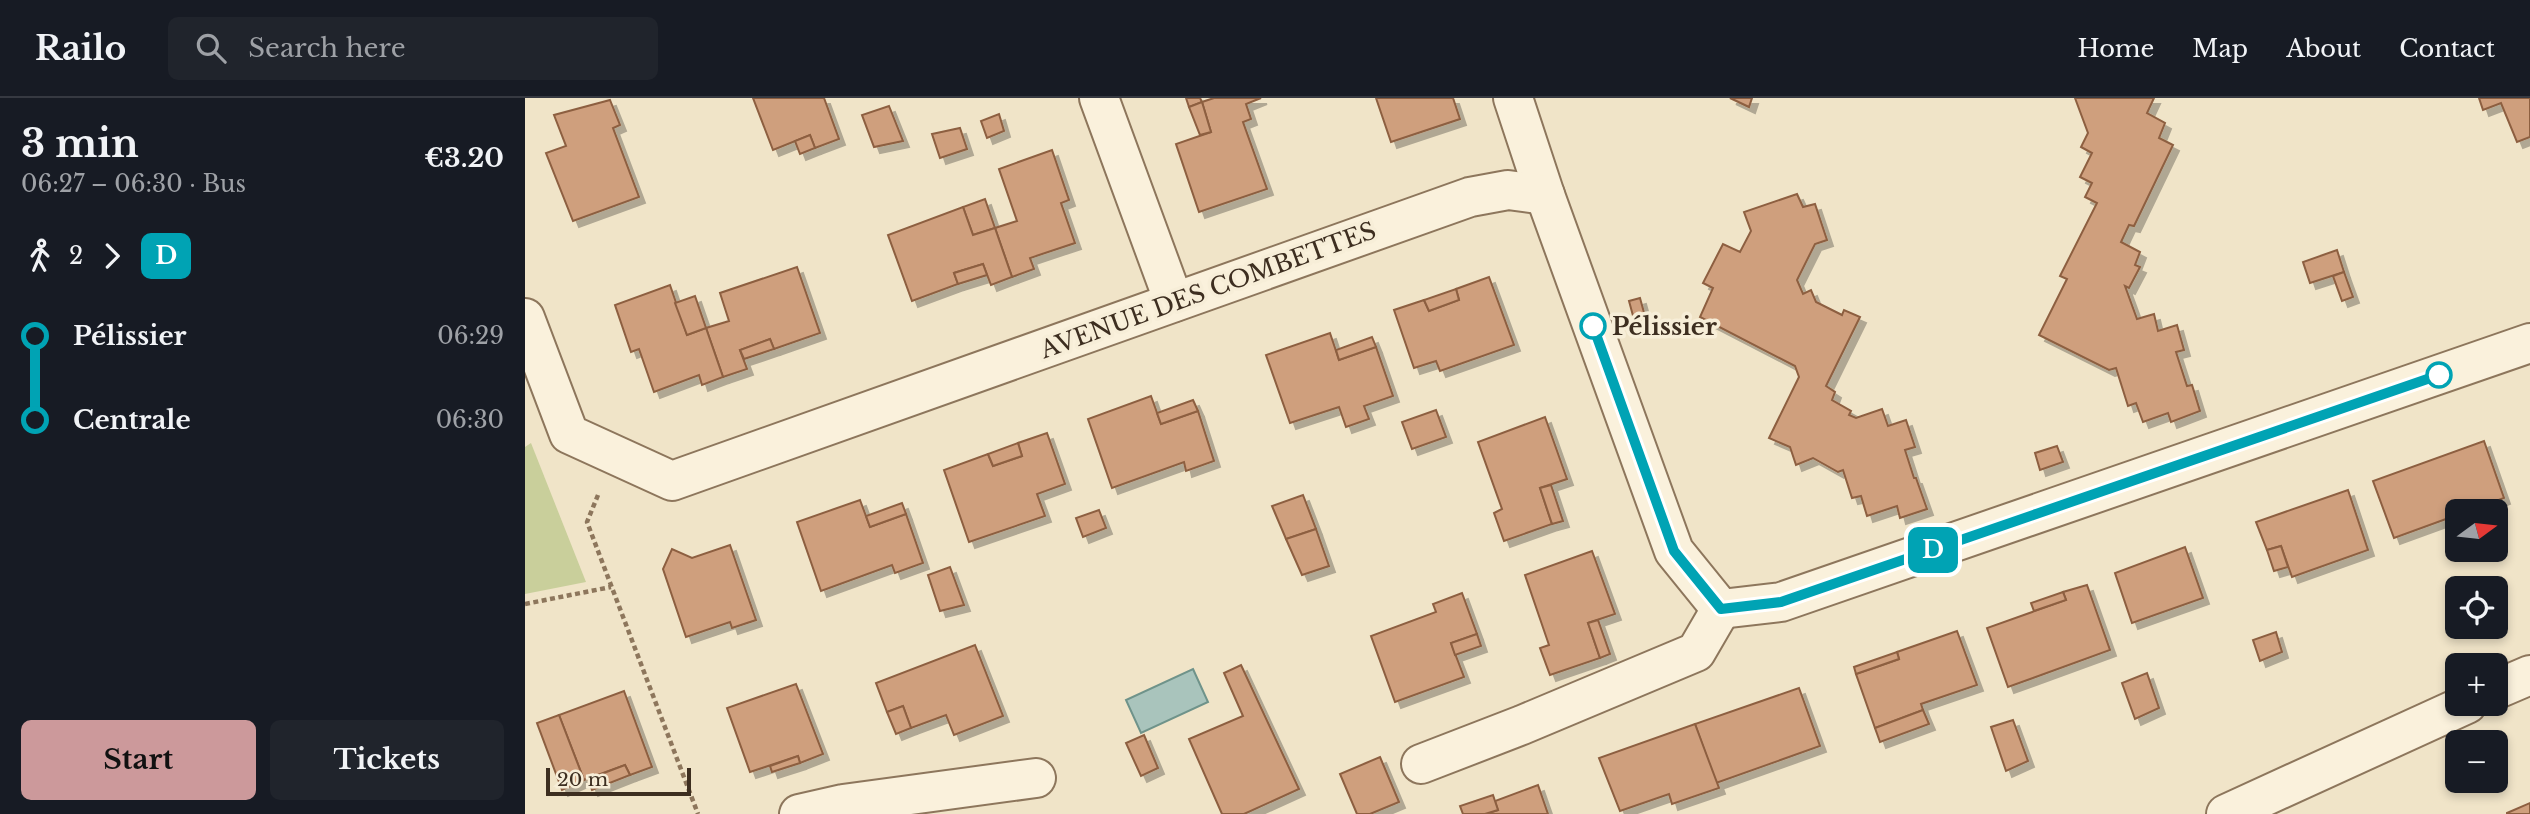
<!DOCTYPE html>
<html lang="en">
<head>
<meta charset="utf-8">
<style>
	:root { --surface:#171b24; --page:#20242c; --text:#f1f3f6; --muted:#9ea1a6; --line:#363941; --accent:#cc999b }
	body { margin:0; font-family:"Libre Baskerville",serif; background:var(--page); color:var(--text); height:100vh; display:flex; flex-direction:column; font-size:26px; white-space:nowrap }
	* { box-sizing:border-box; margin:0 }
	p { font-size:23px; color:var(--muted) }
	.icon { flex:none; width:38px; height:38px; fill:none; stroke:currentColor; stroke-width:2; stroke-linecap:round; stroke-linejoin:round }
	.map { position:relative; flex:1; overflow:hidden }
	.panel { display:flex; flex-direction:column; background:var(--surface); width:525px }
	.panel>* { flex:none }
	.badge { padding:0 14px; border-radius:10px; font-size:24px; line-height:46px }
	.needle { width:46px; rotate:75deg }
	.controls { position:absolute; left:1920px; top:401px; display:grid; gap:14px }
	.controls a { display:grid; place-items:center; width:63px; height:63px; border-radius:10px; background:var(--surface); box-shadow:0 4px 10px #0003; font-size:35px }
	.scale { position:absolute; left:21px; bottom:18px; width:145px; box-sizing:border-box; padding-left:7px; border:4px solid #3d2e20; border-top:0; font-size:19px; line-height:24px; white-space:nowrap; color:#3d2e20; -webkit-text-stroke:5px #f7eed8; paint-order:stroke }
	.map>.badge { position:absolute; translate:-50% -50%; box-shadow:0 0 0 4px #fff }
	.legs { display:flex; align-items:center; gap:10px; height:77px; padding:0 21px; font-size:23px }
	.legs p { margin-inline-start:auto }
	.headline { display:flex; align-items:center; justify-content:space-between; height:119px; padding:0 21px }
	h1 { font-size:38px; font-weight:700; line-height:52px }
	.primary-button { display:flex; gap:14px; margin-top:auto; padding:14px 21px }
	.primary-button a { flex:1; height:80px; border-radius:10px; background:var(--accent); color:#111; font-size:28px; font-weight:700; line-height:80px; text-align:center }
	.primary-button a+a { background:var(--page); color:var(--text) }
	ul { padding:0 21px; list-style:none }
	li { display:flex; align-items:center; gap:24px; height:84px; font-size:26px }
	li i { display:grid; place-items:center; width:10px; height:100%; margin:0 9px; background:currentColor }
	li i::after { content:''; width:18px; height:18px; margin:-9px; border:5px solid; border-radius:50%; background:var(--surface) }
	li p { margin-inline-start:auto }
	li:first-child i { background:linear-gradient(#0000 50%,currentColor 0) }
	li:last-child i { background:linear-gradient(currentColor 50%,#0000 0) }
	header { display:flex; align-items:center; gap:42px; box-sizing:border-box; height:98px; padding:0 35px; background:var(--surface); border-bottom:2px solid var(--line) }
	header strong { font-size:33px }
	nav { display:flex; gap:38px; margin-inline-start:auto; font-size:24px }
	.search { width:490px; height:63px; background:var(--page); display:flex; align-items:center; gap:18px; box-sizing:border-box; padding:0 24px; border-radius:10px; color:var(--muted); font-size:26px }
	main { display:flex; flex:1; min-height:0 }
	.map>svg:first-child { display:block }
</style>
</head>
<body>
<header>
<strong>Railo</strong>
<div class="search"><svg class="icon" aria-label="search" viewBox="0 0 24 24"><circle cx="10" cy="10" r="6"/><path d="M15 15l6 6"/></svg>Search here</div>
<nav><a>Home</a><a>Map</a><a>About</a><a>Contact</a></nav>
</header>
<main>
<section class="panel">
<div class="headline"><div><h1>3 min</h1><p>06:27 – 06:30 · Bus</p></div><b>€3.20</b></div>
<div class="legs"><svg class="icon" aria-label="walk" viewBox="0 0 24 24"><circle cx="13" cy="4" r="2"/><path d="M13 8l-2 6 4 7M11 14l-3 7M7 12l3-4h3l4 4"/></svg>2<svg class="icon" aria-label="forward" viewBox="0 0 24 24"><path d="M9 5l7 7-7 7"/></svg><b class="badge" style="background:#00a3b4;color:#fff">D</b></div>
<ul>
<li><i style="color:#00a3b4"></i><b>Pélissier</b><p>06:29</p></li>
<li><i style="color:#00a3b4"></i><b>Centrale</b><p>06:30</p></li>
</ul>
<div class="primary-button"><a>Start</a><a>Tickets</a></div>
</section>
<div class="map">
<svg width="2005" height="716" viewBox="0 0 2005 716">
	<defs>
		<filter id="shadow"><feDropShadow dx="6" dy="6" stdDeviation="0" flood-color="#0004"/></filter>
	</defs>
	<rect width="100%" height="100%" fill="#f0e4c8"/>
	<polygon fill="#c9cf9b" points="6,345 61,484 0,496 0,349"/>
	<polygon fill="#a9c4bc" stroke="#6f938a" stroke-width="2" points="668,571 683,604 616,635 601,602"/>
	<g fill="#cf9f7d" stroke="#8d5f41" stroke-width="2" filter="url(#shadow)">
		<polygon points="228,0 299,0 314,41 290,50 285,37 248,52"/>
		<polygon points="661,0 675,0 677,4 664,9"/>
		<polygon points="689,0 736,0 721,6 726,21 718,24 742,91 674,114 651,46 686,34 677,4"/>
		<polygon points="851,0 928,0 935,21 866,44"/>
		<polygon points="1205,0 1227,0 1224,9"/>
		<polygon points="1550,0 1629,0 1622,15 1640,25 1634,40 1648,47 1609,128 1604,127 1596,144 1615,154 1610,167 1615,169 1604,190 1600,188 1612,221 1629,216 1633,233 1652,227 1659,252 1651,254 1662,288 1667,287 1675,313 1646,324 1643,315 1618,324 1611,305 1603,308 1591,270 1584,272 1514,237 1542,181 1535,178 1572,105 1560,99 1567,85 1555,79 1567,55 1556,49 1563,35"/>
		<polygon points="1954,0 2005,0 2005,39 1992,44 1976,5 1958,12"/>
		<polygon points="85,2 95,27 88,30 114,99 48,123 21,55 41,48 29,17"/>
		<polygon points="677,4 686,34 675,37 664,9"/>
		<polygon points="364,8 378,43 349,49 337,17"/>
		<polygon points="474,16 479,33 462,40 456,23"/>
		<polygon points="435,30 442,51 415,60 407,36"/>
		<polygon points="285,37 290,50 275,56 270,43"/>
		<polygon points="527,52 544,102 536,105 550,145 505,160 509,171 487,179 470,130 492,123 474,71"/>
		<polygon points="1272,96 1278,109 1290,106 1302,142 1290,146 1272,182 1278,196 1286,192 1291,204 1317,217 1319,212 1335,219 1301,288 1310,294 1307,302 1326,313 1324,317 1331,320 1357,311 1363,328 1381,322 1390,349 1380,352 1389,380 1391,380 1402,411 1375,420 1372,408 1342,418 1336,398 1327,400 1318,372 1313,374 1288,360 1271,367 1265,349 1244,340 1274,279 1270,268 1175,219 1188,190 1178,185 1198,146 1215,154 1226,133 1219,114"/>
		<polygon points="460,101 470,130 448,137 438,109"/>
		<polygon points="438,109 448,137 470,130 487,179 466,187 458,166 429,175 433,186 387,203 363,137"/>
		<polygon points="1812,152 1819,174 1785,185 1778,164"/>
		<polygon points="458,166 462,177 433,186 429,175"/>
		<polygon points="272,169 295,235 249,251 245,241 215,252 222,271 198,279 181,230 204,223 195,195"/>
		<polygon points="1819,174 1828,199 1817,203 1808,178"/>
		<polygon points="964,179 989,247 915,273 911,263 889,270 869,212 899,202 904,213 934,202 931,191"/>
		<polygon points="145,187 162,237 181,230 198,279 177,287 174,277 129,294 114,251 106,254 90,207"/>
		<polygon points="931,191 934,202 904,213 899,202"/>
		<polygon points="170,198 181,230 162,237 150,205"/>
		<polygon points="1115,200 1121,222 1110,225 1104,203"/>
		<polygon points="805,235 814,262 851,249 868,298 839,308 844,321 821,329 814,309 765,325 741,257"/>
		<polygon points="847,239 851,249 814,262 811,252"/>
		<polygon points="245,241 249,251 219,261 215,252"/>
		<polygon points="626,298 636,326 673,313 689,363 661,373 659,364 587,390 563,321"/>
		<polygon points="668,302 673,313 636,326 632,315"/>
		<polygon points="911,312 921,339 887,351 877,324"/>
		<polygon points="1020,319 1042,381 1015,390 1027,426 979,443 969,415 977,411 953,344"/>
		<polygon points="522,335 540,386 512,396 520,418 444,444 419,372 463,356 468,368 497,358 493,345"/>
		<polygon points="1959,343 1979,400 1944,413 1932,413 1932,417 1869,440 1848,383"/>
		<polygon points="493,345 497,358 468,368 463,356"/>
		<polygon points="1532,348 1538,364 1515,372 1510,355"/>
		<polygon points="1026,387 1038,423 1027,426 1015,390"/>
		<polygon points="1823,392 1843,452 1767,479 1756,448 1742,452 1731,424"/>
		<polygon points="778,397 791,431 761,441 747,408"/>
		<polygon points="335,402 345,429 381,416 398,465 370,475 367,467 296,493 272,424"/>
		<polygon points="377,405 381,416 345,429 341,418"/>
		<polygon points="574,412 581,430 558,439 551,420"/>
		<polygon points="791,431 804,468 777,477 761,441"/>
		<polygon points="205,447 231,522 207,530 205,524 161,539 138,471 147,451 167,460"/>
		<polygon points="1756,448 1763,469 1749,473 1742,452"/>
		<polygon points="1660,449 1678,500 1607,525 1590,475"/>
		<polygon points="1067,453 1090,516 1063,525 1075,560 1025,577 1015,550 1024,547 1000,477"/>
		<polygon points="425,469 439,507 415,513 403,477"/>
		<polygon points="1562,487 1585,552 1483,589 1462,530 1541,502 1538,494"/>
		<polygon points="1538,494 1541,502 1509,513 1506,505"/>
		<polygon points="937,495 952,536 926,545 939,579 870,604 846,538 911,514 908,506"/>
		<polygon points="1073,522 1085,556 1075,560 1063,525"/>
		<polygon points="1432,533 1452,587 1396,606 1398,612 1350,630 1331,576 1374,561 1372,554"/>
		<polygon points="1751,534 1757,554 1735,563 1728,542"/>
		<polygon points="952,536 956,548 930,557 926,545"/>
		<polygon points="450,547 478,618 429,637 421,617 386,630 378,608 362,614 351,585"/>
		<polygon points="1372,554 1374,561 1331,576 1329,569"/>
		<polygon points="716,567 774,691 719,716 697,716 664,641 718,618 699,575"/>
		<polygon points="1622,575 1634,610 1610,621 1597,585"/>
		<polygon points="271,586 298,656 275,665 273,658 225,674 202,610"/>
		<polygon points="1274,590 1295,648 1191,685 1170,626"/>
		<polygon points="99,593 127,669 105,677 100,667 59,682 34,617"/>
		<polygon points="378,608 386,630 371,636 362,614"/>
		<polygon points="1398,612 1404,626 1355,644 1350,630"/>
		<polygon points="34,617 59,682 37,692 12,625"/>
		<polygon points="1488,622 1503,663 1481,673 1466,629"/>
		<polygon points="1170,626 1194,690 1147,706 1144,696 1095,713 1074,660"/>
		<polygon points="619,637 633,670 616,678 601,645"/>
		<polygon points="273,658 275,665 247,674 245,668"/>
		<polygon points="855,659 874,704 845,716 832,716 815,676"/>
		<polygon points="100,667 105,677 67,692 63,681"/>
		<polygon points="1013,687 1023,716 960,716 973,712 970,703"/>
		<polygon points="968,697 973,712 960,716 938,716 935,708"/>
		<polygon points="2005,705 2005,716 1982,716 1982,715"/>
	</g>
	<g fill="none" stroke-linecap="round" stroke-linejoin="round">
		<g stroke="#8d765c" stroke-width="42">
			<g id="minor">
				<polyline points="574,0 649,204"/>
				<polyline points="988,0 1020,97 1149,453 1196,511 1256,504 2005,245"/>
				<polyline points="0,220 44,336 147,383 945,99 983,92 1020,97"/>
				<polyline points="1970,592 2005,577"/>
				<polyline points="896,666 997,627 1171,554 1196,511"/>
				<polyline points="274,716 318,706 511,680"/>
				<polyline points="1701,716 1942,606"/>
			</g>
		</g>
		<g stroke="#8d765c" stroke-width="4.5" stroke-dasharray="5 3.5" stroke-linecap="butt">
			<polyline points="73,397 62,424 173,716"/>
			<polyline points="0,506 86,489"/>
		</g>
		<use href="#minor" stroke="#faf1dc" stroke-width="38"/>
	</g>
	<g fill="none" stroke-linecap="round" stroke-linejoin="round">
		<g stroke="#fff" stroke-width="16">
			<polyline id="line-1" points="1068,228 1149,453 1196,511 1256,504 1914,277"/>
		</g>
		<use href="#line-1" stroke="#00a3b4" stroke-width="10"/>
	</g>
	<g fill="#fff" stroke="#00a3b4" stroke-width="3.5">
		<circle cx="1068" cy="228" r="12"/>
		<circle cx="1914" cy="277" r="12"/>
	</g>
	<g text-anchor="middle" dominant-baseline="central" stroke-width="7" stroke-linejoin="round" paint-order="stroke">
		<g font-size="24" fill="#3d2e20" stroke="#f7eed8">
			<text transform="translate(683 192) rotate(-20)">AVENUE DES COMBETTES</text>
		</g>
		<g font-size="24" font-weight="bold" fill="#3d2e20" stroke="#f7eed8" text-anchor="start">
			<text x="1087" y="228">Pélissier</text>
		</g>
	</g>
</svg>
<div class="controls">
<a><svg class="needle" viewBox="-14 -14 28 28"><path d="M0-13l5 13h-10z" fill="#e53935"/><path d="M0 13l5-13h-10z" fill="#9ea1a6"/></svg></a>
<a><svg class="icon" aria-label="locate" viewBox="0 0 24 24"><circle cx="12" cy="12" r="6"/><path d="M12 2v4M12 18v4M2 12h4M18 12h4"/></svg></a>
<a>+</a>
<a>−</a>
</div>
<div class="scale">20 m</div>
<b class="badge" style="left:1408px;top:452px;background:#00a3b4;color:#fff">D</b>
</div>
</main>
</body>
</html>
